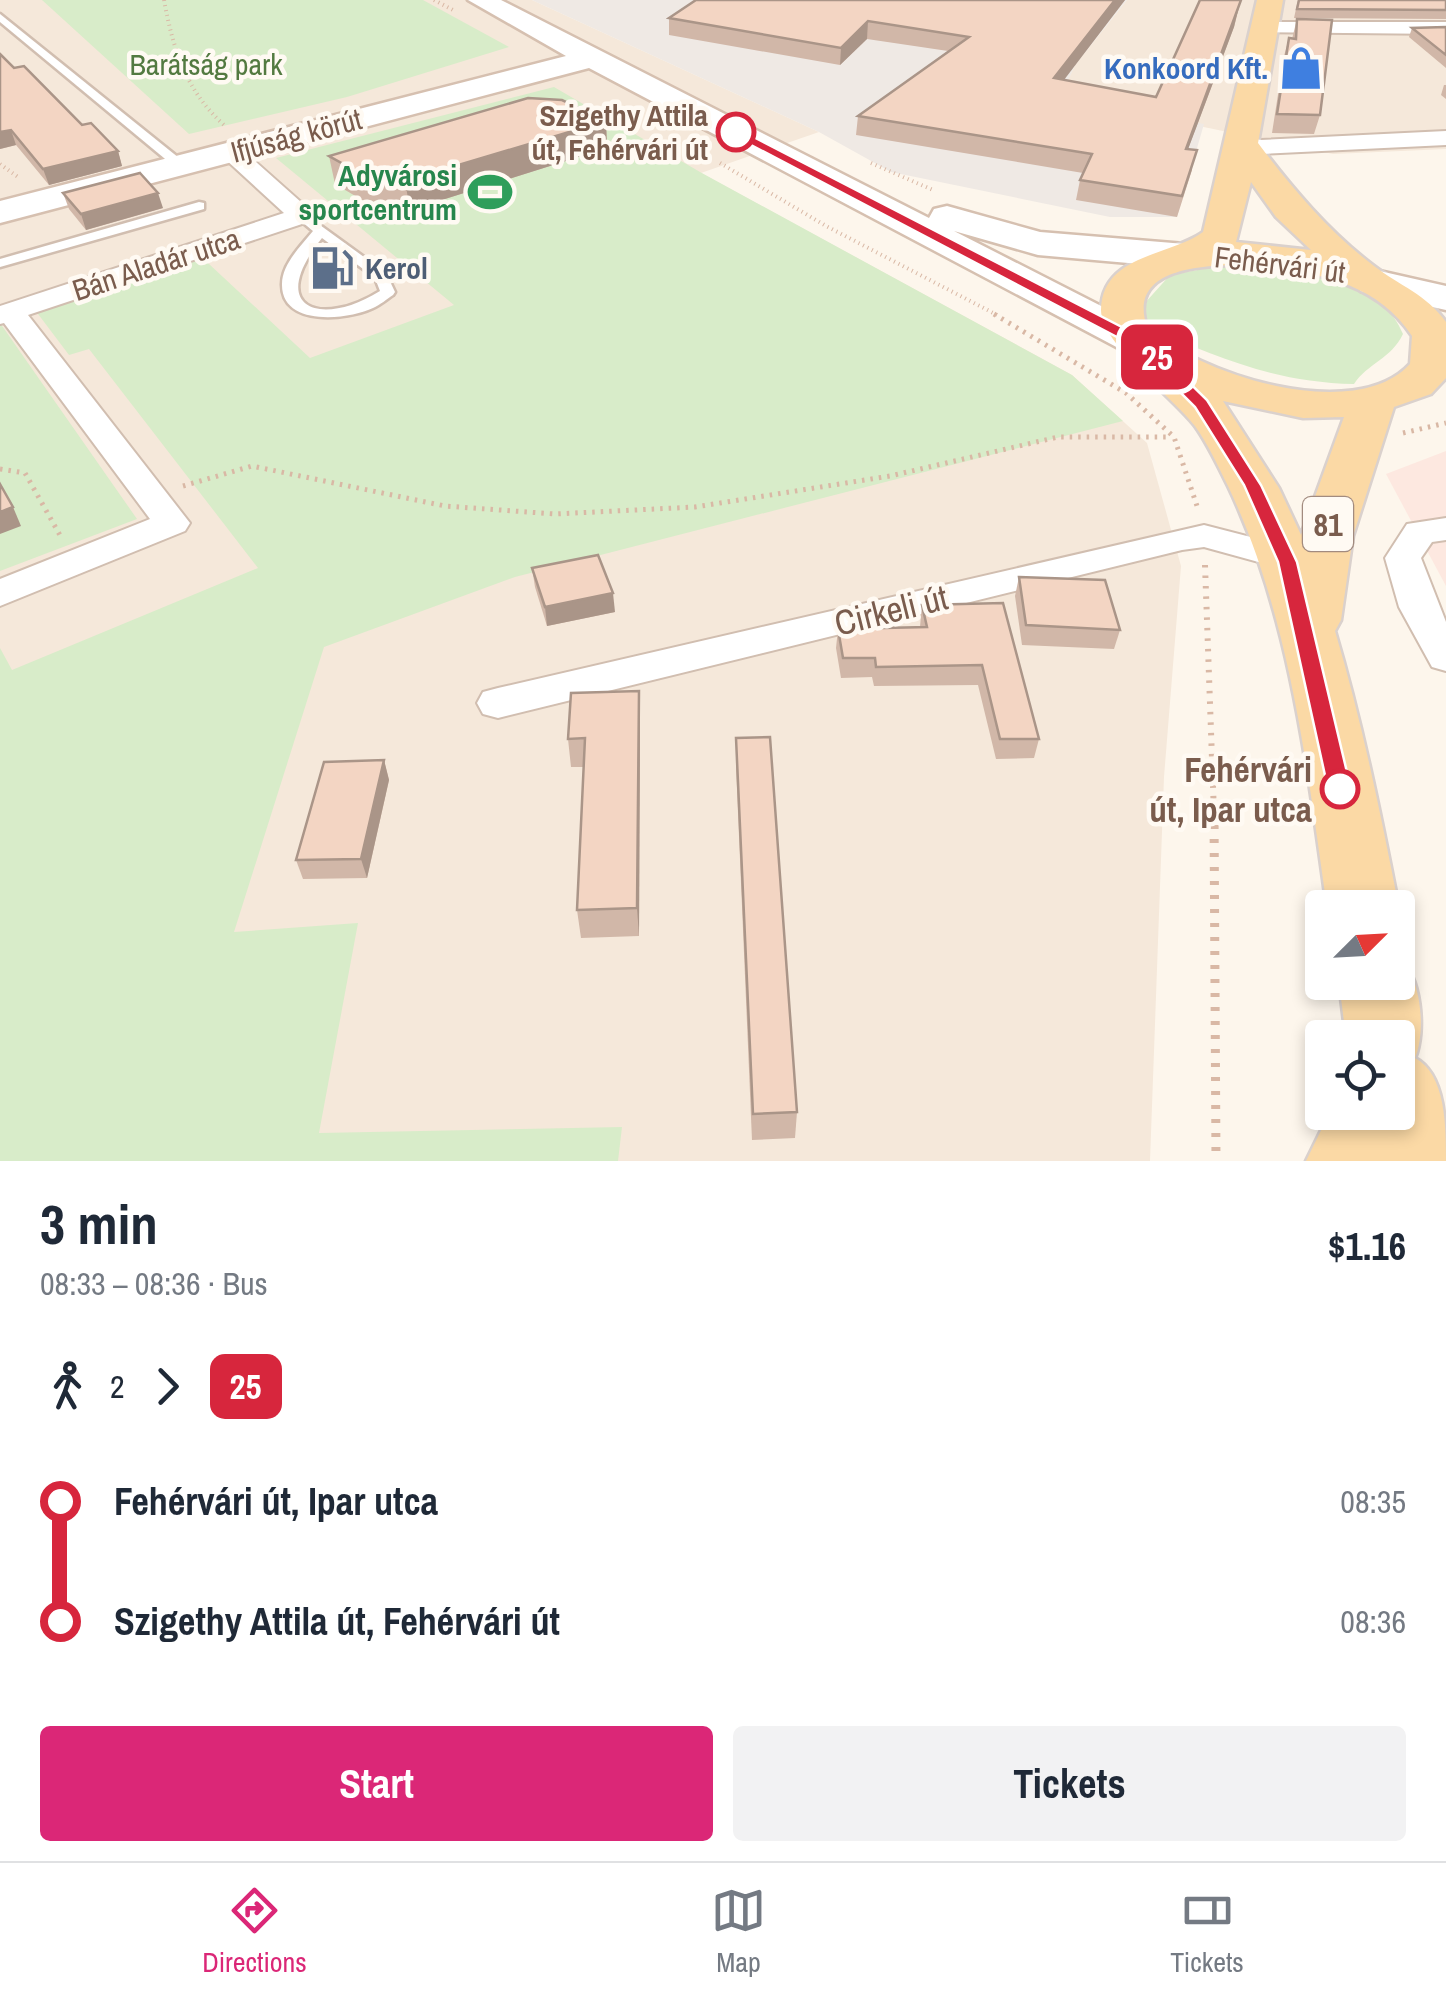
<!DOCTYPE html>
<html lang="en">
<head>
<meta charset="utf-8">
<style>
	:root { --surface:#fff; --page:#f2f2f3; --text:#1f2937; --muted:#747a83; --line:#e0e1e3; --accent:#db2777 }
	body { margin:0; font-family:"Archivo Narrow",sans-serif; background:var(--page); color:var(--text); height:100vh; display:flex; flex-direction:column; font-size:38px; white-space:nowrap }
	* { box-sizing:border-box; margin:0 }
	p { font-size:32px; color:var(--muted) }
	.icon { flex:none; width:55px; height:55px; fill:none; stroke:currentColor; stroke-width:2; stroke-linecap:round; stroke-linejoin:round }
	.map { position:relative; height:1161px; overflow:hidden }
	.drawer { display:flex; flex-direction:column; background:var(--surface); flex:1 }
	.drawer>* { flex:none }
	.badge { padding:0 20px; border-radius:15px; font-size:35px; line-height:65px }
	.needle { width:65px; rotate:66deg }
	.fabs { position:absolute; left:1305px; top:890px; display:grid; gap:20px }
	.fabs a { display:grid; place-items:center; width:110px; height:110px; border-radius:10px; background:var(--surface); box-shadow:0 5px 15px #0003; font-size:50px }
	.map>.badge { position:absolute; translate:-50% -50%; box-shadow:0 0 0 5px #fff }
	.legs { display:flex; align-items:center; gap:15px; height:110px; padding:0 40px; font-size:32px }
	.legs p { margin-inline-start:auto }
	.headline { display:flex; align-items:center; justify-content:space-between; height:170px; padding:0 40px }
	h1 { font-size:55px; font-weight:700; line-height:75px }
	.button { display:flex; gap:20px; margin-top:auto; padding:20px 40px }
	.button a { flex:1; height:115px; border-radius:10px; background:var(--accent); color:#fff; font-size:40px; font-weight:700; line-height:115px; text-align:center }
	.button a+a { background:var(--page); color:var(--text) }
	ul { padding:0 40px; list-style:none }
	li { display:flex; align-items:center; gap:35px; height:120px; font-size:38px }
	li i { display:grid; place-items:center; width:15px; height:100%; margin:0 12px; background:currentColor }
	li i::after { content:''; width:25px; height:25px; margin:-12px; border:8px solid; border-radius:50%; background:var(--surface) }
	li p { margin-inline-start:auto }
	li:first-child i { background:linear-gradient(#0000 50%,currentColor 0) }
	li:last-child i { background:linear-gradient(currentColor 50%,#0000 0) }
	.tab-bar { display:flex; justify-content:space-around; align-items:center; height:140px; border-top:2px solid var(--line); background:var(--surface); font-size:28px; color:var(--muted) }
	.tab-bar a { display:grid; justify-items:center; gap:5px }
	.tab-bar .on { color:var(--accent) }
	.map>svg:first-child { display:block }
</style>
</head>
<body>
<div class="map">
<svg width="1446" height="1161" viewBox="0 0 1446 1161">
	<rect width="100%" height="100%" fill="#fdf6ec"/>
	<g fill="#f5e8da">
		<polygon points="0,0 532,0 819,132 701,173 1072,375 1147,443 1181,566 1164,777 1150,1161 0,1161"/>
		<polygon points="1127,0 1446,0 1446,149 1333,154 1060,97 1075,65"/>
	</g>
	<polygon fill="#fde8e0" points="1446,451 1446,586 1386,474"/>
	<polygon fill="#efe9e4" points="532,0 1127,0 1075,65 1061,97 1204,124 1177,217 1110,217 891,172 819,132"/>
	<g fill="#d8ecc9">
		<polygon points="42,0 423,0 509,47 347,97 189,134"/>
		<polygon points="554,87 700,172 1072,375 1123,421 515,577 324,647 234,932 358,923 319,1133 622,1127 618,1161 0,1161 0,648 12,670 258,568 89,349 69,355 32,306 194,250 310,358 454,305 276,158"/>
		<path d="M 1225,265 C 1282,266 1379,273 1403,334 C 1391,359 1368,363 1354,384 C 1272,382 1218,357 1144,326 L 1144,304 L 1170,275 Z"/>
		<polygon points="0,323 137,519 0,571"/>
	</g>
	<g fill="none" stroke-linecap="round" stroke-linejoin="round">
		<g stroke="#d1beb0" stroke-width="5">
			<g id="lane">
				<polygon points="0,14 184,162 184,168 176,168 0,22"/>
				<polygon points="199,202 204,203 204,209 0,267 0,259"/>
				<path d="M 302,212 L 386,273 L 395,292 L 393,295 C 387,299 380,305 373,308 C 348,320 281,327 282,284 C 282,264 301,246 313,231 L 295,216 ZM 322,238 L 375,278 L 380,291 C 321,328 265,309 322,238 Z"/>
			</g>
		</g>
		<g stroke="#d1beb0" stroke-width="4">
			<g id="street">
				<polygon points="1263,22 1446,22 1446,34 1256,32 1256,24"/>
				<polygon points="1446,131 1446,145 1261,154 1232,148 1229,143 1240,136 1261,140"/>
				<polygon points="231,145 239,147 311,211 315,216 311,221 28,315 190,523 185,531 0,606 0,579 150,519 4,323 0,324 0,306 284,213 223,157 223,147"/>
				<polygon points="1446,518 1446,540 1432,542 1421,558 1446,622 1446,671 1432,667 1399,607 1385,558 1407,524"/>
				<polygon points="1204,525 1297,549 1302,557 1297,565 1284,569 1204,547 1182,550 498,718 483,714 477,703 483,692 498,688"/>
			</g>
		</g>
		<g stroke="#d6c0b0" stroke-width="5">
			<g id="secondary">
				<polygon points="468,0 501,0 929,218 934,209 947,206 1040,232 1185,244 1199,248 1205,256 1199,264 1185,268 1038,255 954,231 1154,333 1161,342 1154,351 1139,355 1124,351 589,68 0,223 0,201 566,56"/>
				<polygon points="1375,270 1446,286 1446,310 1361,291 1355,282 1361,273"/>
			</g>
		</g>
		<g stroke="#dad1cd" stroke-width="5">
			<g id="primary">
				<path d="M 1257,0 L 1283,0 L 1258,143 C 1292,188 1329,232 1374,266 C 1400,286 1426,294 1446,322 L 1446,378 L 1431,394 L 1394,407 L 1353,536 L 1341,620 L 1335,631 C 1362,722 1381,815 1399,908 L 1398,910 L 1327,908 C 1307,767 1290,616 1228,486 C 1218,466 1208,444 1195,426 C 1173,397 1101,344 1101,310 C 1102,254 1171,256 1203,232 ZM 1251,182 L 1276,217 L 1311,250 L 1236,242 ZM 1233,265 C 1298,269 1373,276 1412,336 L 1410,364 C 1354,425 1198,374 1147,327 C 1128,271 1195,266 1233,265 ZM 1223,401 L 1303,418 L 1344,417 L 1301,535 L 1279,488 Z"/>
				<path d="M 1398,957 C 1422,976 1426,1032 1415,1058 C 1446,1074 1446,1127 1446,1161 L 1306,1161 L 1330,1112 L 1398,1112 L 1398,1038 L 1346,1038 L 1339,982 L 1398,982 Z"/>
			</g>
		</g>
		<g stroke="#d9b8a5" stroke-width="4" stroke-dasharray="1 4" stroke-linecap="butt">
			<path d="M 164,0 C 173,49 186,91 224,125"/>
			<polyline points="434,0 455,11"/>
			<polyline points="720,163 826,226 999,316"/>
			<polyline points="871,163 933,190"/>
			<polyline points="0,164 18,177"/>
		</g>
		<g stroke="#d9b8a5" stroke-width="5" stroke-dasharray="2.5 6" stroke-linecap="butt">
			<polyline points="994,314 1126,393 1174,437 1198,509"/>
			<polyline points="1403,433 1446,423"/>
			<polyline points="0,469 25,473 61,537"/>
			<polyline points="183,486 252,466 445,506 555,514 695,507 890,476 1058,437 1171,437"/>
		</g>
		<polyline stroke="#d9b8a5" stroke-width="6" stroke-dasharray="2.5 8" stroke-linecap="butt" points="1205,565 1214,814"/>
		<polyline stroke="#d9b8a5" stroke-width="9" stroke-dasharray="4 10" stroke-linecap="butt" points="1214,811 1216,1161"/>
		<use href="#lane" fill="#fff" fill-rule="evenodd"/>
		<use href="#street" fill="#fff" fill-rule="evenodd"/>
		<use href="#secondary" fill="#fff" fill-rule="evenodd"/>
		<use href="#primary" fill="#fbd9a5" fill-rule="evenodd"/>
	</g>
	<g fill="#d1b7a8">
		<polygon points="696,0 1125,0 1063,80 1156,97 1241,0 1234,27 1188,149 1192,170 1177,217 1076,200 1080,180 1083,173 856,135 858,116 948,51 867,39 840,65 669,35 669,18"/>
		<polygon points="1298,0 1446,0 1446,19 1294,18"/>
		<polygon points="1297,19 1320,115 1314,134 1272,133 1284,56 1289,38 1292,39"/>
		<polygon points="1446,27 1446,68 1409,37 1412,28"/>
		<polygon points="14,68 82,125 118,151 122,166 49,185 16,145 0,149"/>
		<polygon points="1444,85 1446,85 1446,99 1441,95"/>
		<polygon points="606,121 607,148 410,210 379,210 335,184 329,156"/>
		<polygon points="63,193 163,208 86,230 69,209"/>
		<polygon points="532,568 615,612 547,626 535,587"/>
		<polygon points="1019,577 1120,630 1114,649 1022,645 1015,596"/>
		<polygon points="1003,603 1039,739 1034,758 996,759 978,685 874,686 872,677 841,678 836,648 838,629 920,627 922,605"/>
		<polygon points="640,719 639,936 581,938 577,910 584,767 571,767 568,739"/>
		<polygon points="736,738 797,1112 795,1138 752,1140 736,766"/>
		<polygon points="384,760 389,780 367,878 303,879 296,860"/>
	</g>
	<g fill="#aa9588">
		<polygon points="1115,0 1125,0 1051,97 1054,78"/>
		<polygon points="1238,10 1234,27 1181,168 1186,149"/>
		<polygon points="868,21 867,39 840,65 841,48"/>
		<polygon points="606,121 607,148 410,210 405,181"/>
		<polygon points="11,130 16,145 0,149 0,132"/>
		<polygon points="118,151 122,166 49,185 43,169"/>
		<polygon points="158,193 163,208 86,230 81,214"/>
		<polygon points="13,507 21,526 0,534 0,512"/>
		<polygon points="613,593 615,612 547,626 545,607"/>
		<polygon points="639,691 640,719 639,936 637,908"/>
		<polygon points="384,760 389,780 367,878 361,859"/>
	</g>
	<g fill="#f3d5c3" stroke="#aa9588" stroke-width="2.5">
		<polygon points="696,0 1115,0 1054,78 1156,97 1200,0 1241,0 1186,149 1197,150 1182,196 1080,180 1092,154 858,116 969,37 868,21 841,48 669,18"/>
		<polygon points="1299,0 1446,0 1446,10 1297,9"/>
		<polygon points="1297,19 1332,20 1320,115 1277,114 1289,38 1296,39"/>
		<polygon points="1446,27 1446,55 1412,28"/>
		<polygon points="0,54 14,68 24,66 82,125 91,123 118,151 43,169 11,130 0,132"/>
		<polygon points="528,98 562,100 606,121 405,181 374,181 329,156"/>
		<polygon points="140,173 158,193 81,214 63,193"/>
		<polygon points="0,484 13,507 0,512"/>
		<polygon points="598,555 613,593 545,607 532,568"/>
		<polygon points="1019,577 1105,580 1120,630 1026,625"/>
		<polygon points="1003,603 1039,739 1000,739 982,665 876,667 875,658 843,658 838,629 927,627 922,605"/>
		<polygon points="639,691 637,908 577,910 585,738 568,739 571,693"/>
		<polygon points="770,737 797,1112 753,1114 736,738"/>
		<polygon points="384,760 361,859 296,860 324,762"/>
	</g>
	<polygon fill="#d7263d" stroke="#fff" stroke-width="2.5" points="732,130 740,130 1145,339 1207,400 1261,485 1297,562 1351,789 1348,795 1340,798 1328,789 1278,562 1244,485 1195,407 1134,346 732,135"/>
	<defs>
		<g id="shop-bare" transform="scale(3.45)"><path d="M-5-2.5h2.3a2.7 3.5 0 0 1 5.4 0H5L5.5 6h-11ZM-1.5-2.5h3a1.5 2.3 0 0 0-3 0Z" fill="#3f7fe0" stroke="#fffaf3" stroke-width="2.5" paint-order="stroke"/></g>
		<g id="stadium-bare" transform="scale(3.45)"><path d="M0-5a6.5 5 0 1 0 0 10a6.5 5 0 1 0 0-10ZM-3.5-1.8h7v3.6h-7Z" fill="#2e9e5b" stroke="#fffaf3" stroke-width="2.5" paint-order="stroke"/></g>
		<g id="fuel-bare" transform="scale(3.45)"><path d="M-5.5-6h7V0h2V4h1.3V-2.5L3-4.5l.8-.8L6-3V5H2.5V1h-1V6h-7ZM-4.2-4.7v3.2H.2V-4.7Z" fill="#5c6f8a" stroke="#fffaf3" stroke-width="2.5" paint-order="stroke"/></g>
	</defs>
	<g fill-rule="evenodd">
		<use href="#shop-bare" x="1301" y="68"/>
		<use href="#stadium-bare" x="490" y="192"/>
		<use href="#fuel-bare" x="332" y="268"/>
	</g>
	<g fill="#fff" stroke="#d7263d" stroke-width="5">
		<circle cx="736" cy="132" r="18"/>
		<circle cx="1340" cy="789" r="18"/>
	</g>
	<g text-anchor="middle" dominant-baseline="central" stroke-width="9" stroke-linejoin="round" paint-order="stroke">
		<g font-size="30" fill="#537a41" stroke="#fffaf3">
			<text x="206" y="64">Barátság park</text>
		</g>
		<g font-size="30" font-weight="bold" fill="#366cbe" stroke="#fffaf3" text-anchor="end">
			<text x="1268" y="68">Konkoord Kft.</text>
		</g>
		<g font-size="30" font-weight="bold" fill="#7a5c4d" stroke="#fffaf3" text-anchor="end">
			<text x="708" y="115">Szigethy Attila<tspan x="708" dy="34">út, Fehérvári út</tspan></text>
		</g>
		<g font-size="30" fill="#7a5c4d" stroke="#fffaf3">
			<text transform="translate(296 135) rotate(-15)">Ifjúság körút</text>
			<text transform="translate(156 264) rotate(-18)">Bán Aladár utca</text>
			<text transform="translate(1280 264) rotate(7)">Fehérvári út</text>
		</g>
		<g font-size="30" font-weight="bold" fill="#27864d" stroke="#fffaf3" text-anchor="end">
			<text x="457" y="175">Adyvárosi<tspan x="457" dy="34">sportcentrum</tspan></text>
		</g>
		<g font-size="30" font-weight="bold" fill="#4e5e75" stroke="#fffaf3" text-anchor="start">
			<text x="365" y="268">Kerol</text>
		</g>
		<rect fill="#fffaf3" stroke="#a28b7f" stroke-width="2.5" x="1303" y="497" width="50" height="54" rx="8"/>
		<g font-size="32" font-weight="bold" fill="#7a5c4d">
			<text x="1328" y="524">81</text>
		</g>
		<g font-size="35" fill="#7a5c4d" stroke="#fffaf3">
			<text transform="translate(891 610) rotate(-14)">Cirkeli út</text>
		</g>
		<g font-size="35" font-weight="bold" fill="#7a5c4d" stroke="#fffaf3" text-anchor="end">
			<text x="1312" y="769">Fehérvári<tspan x="1312" dy="40">út, Ipar utca</tspan></text>
		</g>
	</g>
</svg>
<div class="fabs">
<a><svg class="needle" viewBox="-14 -14 28 28"><path d="M0-13l5 13h-10z" fill="#e53935"/><path d="M0 13l5-13h-10z" fill="#747a83"/></svg></a>
<a><svg class="icon" aria-label="locate" viewBox="0 0 24 24"><circle cx="12" cy="12" r="6"/><path d="M12 2v4M12 18v4M2 12h4M18 12h4"/></svg></a>
</div>
<b class="badge" style="left:1157px;top:357px;background:#d7263d;color:#fff">25</b>
</div>
<section class="drawer">
<div class="headline"><div><h1>3 min</h1><p>08:33 – 08:36 · Bus</p></div><b>$1.16</b></div>
<div class="legs"><svg class="icon" aria-label="walk" viewBox="0 0 24 24"><circle cx="13" cy="4" r="2"/><path d="M13 8l-2 6 4 7M11 14l-3 7M7 12l3-4h3l4 4"/></svg>2<svg class="icon" aria-label="forward" viewBox="0 0 24 24"><path d="M9 5l7 7-7 7"/></svg><b class="badge" style="background:#d7263d;color:#fff">25</b></div>
<ul>
<li><i style="color:#d7263d"></i><b>Fehérvári út, Ipar utca</b><p>08:35</p></li>
<li><i style="color:#d7263d"></i><b>Szigethy Attila út, Fehérvári út</b><p>08:36</p></li>
</ul>
<div class="button"><a>Start</a><a>Tickets</a></div>
</section>
<nav class="tab-bar">
<a class="on"><svg class="icon" aria-label="directions" viewBox="0 0 24 24"><path d="M12 3l9 9-9 9-9-9zM9 14v-3h6M13 9l2 2-2 2"/></svg>Directions</a>
<a><svg class="icon" aria-label="map" viewBox="0 0 24 24"><path d="M3 6l6-2 6 2 6-2v14l-6 2-6-2-6 2zM9 4v14M15 6v14"/></svg>Map</a>
<a><svg class="icon" aria-label="tickets" viewBox="0 0 24 24"><path d="M3 7h18v10H3zM15 7v10"/></svg>Tickets</a>
</nav>
</body>
</html>
